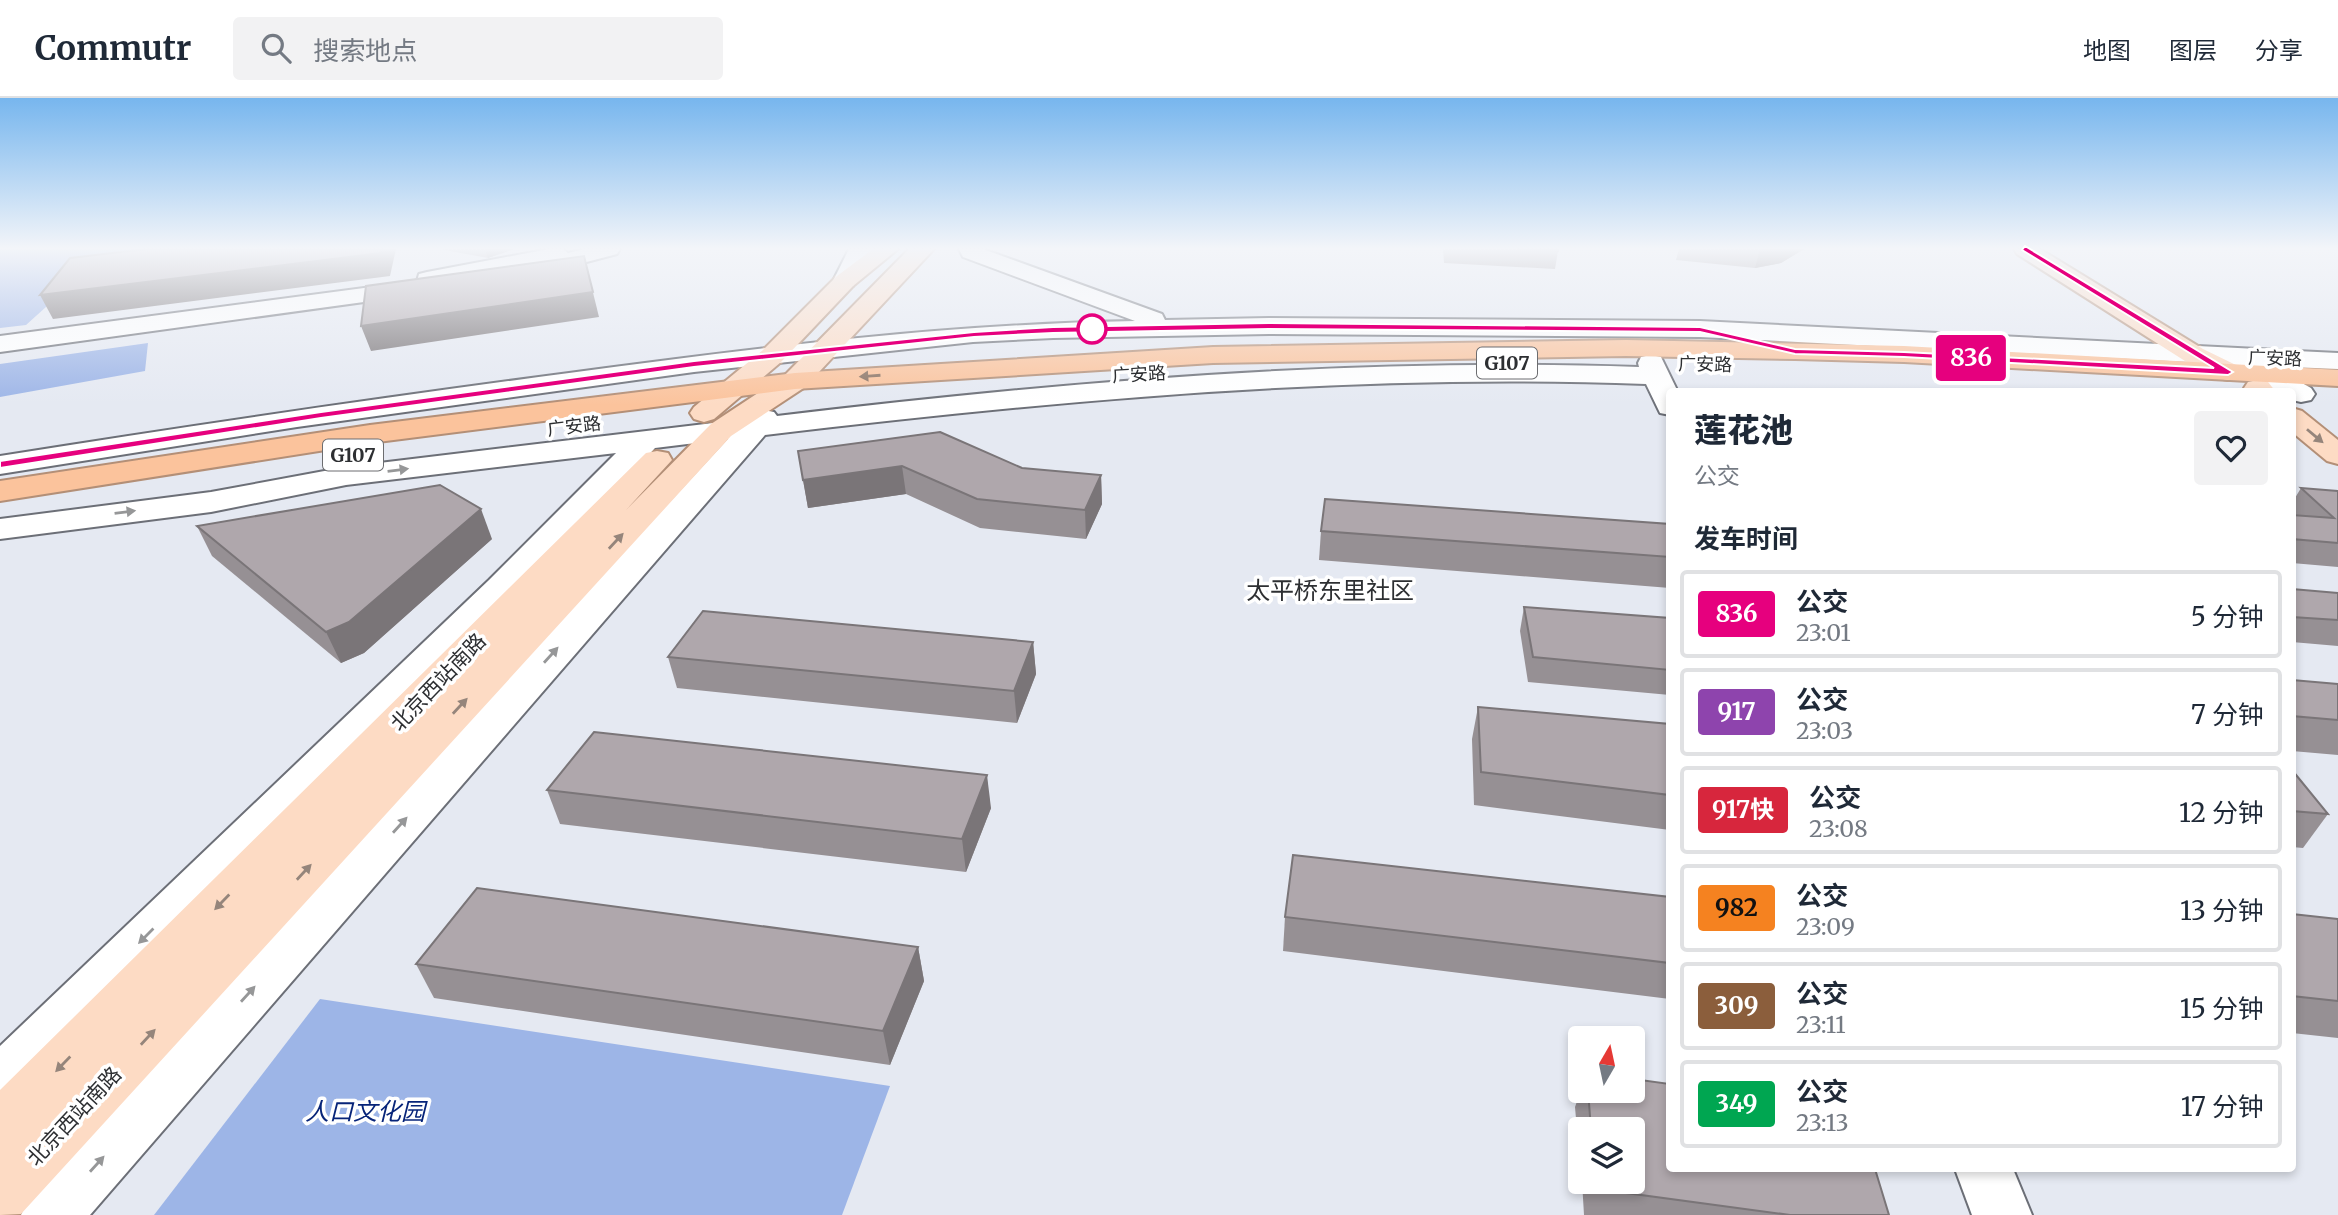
<!DOCTYPE html>
<html lang="zh">
<head>
<meta charset="utf-8">
<style>
	:root { --surface:#fff; --page:#f2f2f3; --text:#1f2937; --muted:#747a83; --line:#e0e1e3 }
	body { margin:0; font-family:Merriweather,"Noto Sans SC",serif; background:var(--page); color:var(--text); height:100vh; display:flex; flex-direction:column; font-size:26px; white-space:nowrap }
	* { box-sizing:border-box; margin:0 }
	p { font-size:23px; color:var(--muted) }
	.icon { flex:none; width:38px; height:38px; fill:none; stroke:currentColor; stroke-width:2; stroke-linecap:round; stroke-linejoin:round }
	.map { position:relative; flex:1; overflow:hidden }
	.details { position:absolute; left:1666px; top:290px; width:630px; height:784px; display:flex; flex-direction:column; background:var(--surface); border-radius:7px; box-shadow:0 4px 10px #0003 }
	.details>* { flex:none }
	.badge { padding:0 14px; border-radius:5px; font-size:24px; line-height:46px }
	.needle { width:46px; rotate:9deg }
	.controls { position:absolute; left:1568px; top:928px; display:grid; gap:14px }
	.controls a { display:grid; place-items:center; width:77px; height:77px; border-radius:7px; background:var(--surface); box-shadow:0 4px 10px #0003; font-size:35px }
	.map>.badge { position:absolute; translate:-50% -50%; box-shadow:0 0 0 4px #fff }
	h2 { padding:0 28px; font-size:26px; line-height:63px }
	.round { display:grid; place-items:center; flex:none; width:74px; height:74px; border-radius:7px; background:var(--page) }
	.head { display:flex; align-items:center; justify-content:space-between; height:119px; padding:0 28px }
	h1 { font-size:33px; font-weight:800; line-height:52px }
	ul { padding:0; list-style:none }
	li { display:flex; align-items:center; gap:21px; height:88px; margin:0 14px 10px; padding:0 14px; border:4px solid var(--line); border-radius:7px }
	li div { flex:1 }
	li b { display:block; font-size:26px }
	li em { font-style:normal }
	li .badge { min-width:77px; font-weight:700; text-align:center }
	header { display:flex; align-items:center; gap:42px; box-sizing:border-box; height:98px; padding:0 35px; background:var(--surface); border-bottom:2px solid var(--line) }
	header strong { font-size:33px }
	nav { display:flex; gap:38px; margin-inline-start:auto; font-size:24px }
	.search { width:490px; height:63px; background:var(--page); display:flex; align-items:center; gap:18px; box-sizing:border-box; padding:0 24px; border-radius:7px; color:var(--muted); font-size:26px }
	.map>svg:first-child { display:block }
</style>
</head>
<body>
<header>
<strong>Commutr</strong>
<div class="search"><svg class="icon" aria-label="search" viewBox="0 0 24 24"><circle cx="10" cy="10" r="6"/><path d="M15 15l6 6"/></svg>搜索地点</div>
<nav><a>地图</a><a>图层</a><a>分享</a></nav>
</header>
<div class="map">
<svg width="2338" height="1117" viewBox="0 0 2338 1117">
	<rect width="100%" height="100%" fill="#e5e9f2"/>
	<g fill="#9db5e7">
		<polygon points="0,151 295,151 77,181 26,227 0,230"/>
		<polygon points="148,245 145,273 0,299 0,266"/>
		<polygon points="320,901 890,988 842,1117 154,1117"/>
	</g>
	<g fill="none" stroke-linecap="round" stroke-linejoin="round">
		<g stroke="#6c6f77" stroke-width="4">
			<g id="minor">
				<polygon points="549,151 563,151 568,155 584,151 620,151 617,156 533,178 525,176 522,170 425,188 427,190 423,195 415,197 0,254 0,238 417,183 419,176 427,174"/>
				<polygon points="849,151 872,151 853,188 837,188 833,183"/>
				<path d="M 959,151 L 983,151 L 1162,216 L 1165,222 L 1269,220 L 1700,223 L 2338,255 L 2338,271 L 2271,268 L 2311,290 L 2315,296 L 2311,302 L 2301,304 L 2292,302 L 2292,294 L 2277,294 L 2229,266 L 1700,239 L 1269,236 L 1053,240 L 973,244 L 694,274 L 297,329 L 0,376 L 0,358 C 189,328 379,300 569,275 C 756,250 945,226 1135,223 L 963,159 Z"/>
				<path d="M 1651,257 L 1661,259 L 1678,294 L 1670,294 L 1670,317 L 1660,315 L 1646,286 C 1352,275 1057,302 765,337 L 90,1117 L 21,1117 L 30,1097 L 728,341 L 655,350 L 515,498 L 20,1000 L 0,1007 L 0,948 L 489,482 L 616,355 L 346,387 L 211,414 L 0,441 L 0,421 L 211,394 L 346,369 L 747,321 C 755,312 762,311 774,314 L 777,318 C 1062,284 1352,259 1639,269 L 1638,265 L 1641,259 Z"/>
				<polygon points="1955,1071 2013,1071 2032,1117 1972,1117"/>
			</g>
		</g>
		<g stroke="#b38f77" stroke-width="4">
			<g id="major">
				<polygon points="873,151 898,151 853,188 781,264 714,321 704,324 694,321 690,315 694,309 763,252 837,178"/>
				<polygon points="909,151 934,151 805,289 731,338 21,1116 0,1117 0,992 646,355 657,353 668,355 672,362 626,412 711,326 785,277"/>
				<polygon points="2014,151 2040,151 2203,251 2238,268 2242,274 2238,280 2228,282 2218,280 2185,263 2017,156"/>
				<polygon points="2258,282 2268,284 2276,294 2247,294 2244,290 2248,284"/>
				<polygon points="2292,310 2302,313 2338,342 2338,366 2327,363 2292,334"/>
			</g>
		</g>
		<g stroke="#b38f77" stroke-width="4">
			<polygon id="highway" points="1626,242 1904,248 2338,272 2338,288 1904,264 1795,261 1626,258 1213,265 795,291 370,345 0,403 0,383 370,327 795,275 1213,249"/>
		</g>
		<use href="#minor" fill="#fff" fill-rule="evenodd"/>
		<use href="#major" fill="#fddbc4" fill-rule="evenodd"/>
		<use href="#highway" fill="#fbc39c" fill-rule="evenodd"/>
	</g>
	<g fill="#969094">
		<polygon points="439,151 514,151 488,160"/>
		<polygon points="1443,151 1558,151 1558,153 1555,171 1444,165"/>
		<polygon points="1679,151 1804,151 1781,165 1755,170 1676,162"/>
		<polygon points="798,353 1101,377 1102,406 1086,441 980,430 906,396 808,410"/>
		<polygon points="2301,390 2338,393 2338,469 2292,465 2292,405"/>
		<polygon points="1670,426 1670,490 1319,462 1321,433"/>
		<polygon points="197,428 492,441 364,555 341,565 212,458"/>
		<polygon points="2292,491 2338,495 2338,548 2292,544"/>
		<polygon points="1524,509 1670,520 1670,597 1528,584 1520,533"/>
		<polygon points="1033,544 1036,576 1017,625 677,590 668,559"/>
		<polygon points="2292,582 2338,586 2338,657 2292,653"/>
		<polygon points="1478,609 1670,626 1670,732 1474,707 1472,641"/>
		<polygon points="2292,672 2328,716 2303,750 2292,749"/>
		<polygon points="547,692 991,710 966,774 560,726"/>
		<polygon points="1670,799 1670,901 1283,853 1285,819"/>
		<polygon points="2292,816 2338,821 2338,940 2292,935"/>
		<polygon points="918,849 924,883 890,967 434,900 416,866"/>
		<polygon points="1581,992 1633,992 1889,1117 1584,1117 1582,1083 1633,1083 1633,1031 1580,1031 1580,1067 1575,1009"/>
	</g>
	<g fill="#7a7578">
		<polygon points="382,151 396,151 390,178 53,221 40,197"/>
		<polygon points="485,151 514,151 488,160"/>
		<polygon points="1760,151 1804,151 1781,165 1755,170"/>
		<polygon points="584,158 599,219 371,253 361,228"/>
		<polygon points="902,368 906,396 808,410 803,382"/>
		<polygon points="1101,377 1102,406 1086,441 1085,412"/>
		<polygon points="481,411 492,441 364,555 341,565 326,534"/>
		<polygon points="1033,544 1036,576 1017,625 1014,593"/>
		<polygon points="987,677 991,710 966,774 962,741"/>
		<polygon points="918,849 924,883 890,967 883,933"/>
	</g>
	<g fill="#afa7ac" stroke="#7a7578" stroke-width="2">
		<polygon points="146,151 382,151 381,155 40,197 70,160"/>
		<polygon points="1517,151 1558,151 1558,153"/>
		<polygon points="584,158 593,194 361,228 366,188"/>
		<polygon points="940,334 1022,370 1101,377 1085,412 977,401 902,368 803,382 798,353"/>
		<polygon points="440,387 481,411 349,524 326,534 197,428"/>
		<polygon points="2301,390 2338,393 2338,445 2292,441 2292,417 2334,420"/>
		<polygon points="1325,401 1670,426 1670,459 1321,433"/>
		<polygon points="2292,491 2338,495 2338,522 2292,519"/>
		<polygon points="1524,509 1670,520 1670,572 1533,559"/>
		<polygon points="703,513 1033,544 1014,593 668,559"/>
		<polygon points="2292,582 2338,586 2338,622 2292,618"/>
		<polygon points="1478,609 1670,626 1670,697 1481,674"/>
		<polygon points="594,634 987,677 962,741 547,692"/>
		<polygon points="2292,672 2328,716 2292,713"/>
		<polygon points="1293,757 1670,799 1670,865 1285,819"/>
		<polygon points="477,790 918,849 883,933 416,866"/>
		<polygon points="2292,816 2338,821 2338,903 2292,898"/>
		<polygon points="1633,981 1670,986 1670,1071 1875,1071 1889,1117 1790,1117 1597,1091 1596,1083 1633,1083 1633,1031 1591,1031 1588,992 1633,992"/>
	</g>
	<defs><path id="oneway-solid" d="M-6-.8H1V-3.2L6.5 0L1 3.2V.8H-6Z" transform="scale(1.75)"/></defs>
	<use fill="#8a7262" href="#oneway-solid" transform="translate(870 278) rotate(176)"/>
	<g fill="#95857b">
		<use href="#oneway-solid" transform="translate(2315 338) rotate(40)"/>
		<use href="#oneway-solid" transform="translate(616 443) rotate(-47)"/>
		<use href="#oneway-solid" transform="translate(460 608) rotate(-47)"/>
		<use href="#oneway-solid" transform="translate(304 774) rotate(-47)"/>
		<use href="#oneway-solid" transform="translate(222 804) rotate(134)"/>
		<use href="#oneway-solid" transform="translate(148 939) rotate(-47)"/>
		<use href="#oneway-solid" transform="translate(63 966) rotate(134)"/>
	</g>
	<g fill="#969798">
		<use href="#oneway-solid" transform="translate(398 372) rotate(-7)"/>
		<use href="#oneway-solid" transform="translate(125 414) rotate(-7)"/>
		<use href="#oneway-solid" transform="translate(551 557) rotate(-48)"/>
		<use href="#oneway-solid" transform="translate(400 727) rotate(-48)"/>
		<use href="#oneway-solid" transform="translate(146 838) rotate(135)"/>
		<use href="#oneway-solid" transform="translate(248 896) rotate(-48)"/>
		<use href="#oneway-solid" transform="translate(97 1066) rotate(-48)"/>
	</g>
	<linearGradient id="sky" x2="0" y2="1"><stop stop-color="#77b6ee"/><stop offset="0.49" stop-color="#f3f5f9"/><stop offset="1" stop-color="#f3f5f9" stop-opacity="0"/></linearGradient>
	<rect width="2338" height="307" fill="url(#sky)"/>
	<polygon fill="#e6007e" stroke="#fff" stroke-width="2" points="2025,148 2233,274 2228,277 1904,259 1795,256 1700,234 1269,231 1053,235 974,239 694,269 321,320 0,370 0,363 321,314 694,263 974,234 1053,229 1269,225 1700,229 1795,251 1904,254 2214,270 2022,152"/>
	<circle fill="#fff" stroke="#e6007e" stroke-width="3.5" cx="1092" cy="231" r="14"/>
	<g text-anchor="middle" dominant-baseline="central" stroke-width="7" stroke-linejoin="round" paint-order="stroke">
		<g font-size="18" fill="#2d2f32" stroke="#fff">
			<text transform="translate(2275 260) rotate(2)">广安路</text>
			<text transform="translate(1705 266) rotate(1)">广安路</text>
			<text transform="translate(1139 276) rotate(-3)">广安路</text>
			<text transform="translate(574 328) rotate(-7)">广安路</text>
		</g>
		<g fill="#fff" stroke="#6c6d70" stroke-width="2">
			<rect x="1477" y="249.5" width="60" height="31" rx="5"/>
			<rect x="323" y="341.5" width="60" height="31" rx="5"/>
		</g>
		<g font-size="19" font-weight="bold" fill="#2d2f32">
			<text x="1507" y="265">G107</text>
			<text x="353" y="357">G107</text>
		</g>
		<g font-size="21" fill="#2d2f32" stroke="#fff">
			<text transform="translate(438 584) rotate(-46)">北京西站南路</text>
			<text transform="translate(74 1018) rotate(-47)">北京西站南路</text>
		</g>
		<g font-size="24" fill="#2d2f32" stroke="#fff">
			<text x="1330" y="492">太平桥东里社区</text>
		</g>
		<g font-size="24" font-style="italic" fill="#072479" stroke="#fff">
			<text x="365" y="1013">人口文化园</text>
		</g>
	</g>
</svg>
<div class="controls">
<a><svg class="needle" viewBox="-14 -14 28 28"><path d="M0-13l5 13h-10z" fill="#e53935"/><path d="M0 13l5-13h-10z" fill="#747a83"/></svg></a>
<a><svg class="icon" aria-label="layers" viewBox="0 0 24 24"><path d="M12 4l9 5-9 5-9-5zM3 14l9 5 9-5"/></svg></a>
</div>
<b class="badge" style="left:1971px;top:260px;background:#e6007e;color:#fff">836</b>
<section class="details">
<div class="head"><div><h1>莲花池</h1><p>公交</p></div><a class="round"><svg class="icon" aria-label="heart" viewBox="0 0 24 24"><path d="M12 20l-8-8c-3-5 5-10 8-4 3-6 11-1 8 4z"/></svg></a></div>
<h2>发车时间</h2>
<ul>
<li><span class="badge" style="background:#e6007e;color:#fff">836</span><div><b>公交</b><p>23:01</p></div><em>5 分钟</em></li>
<li><span class="badge" style="background:#8e44ad;color:#fff">917</span><div><b>公交</b><p>23:03</p></div><em>7 分钟</em></li>
<li><span class="badge" style="background:#d7263d;color:#fff">917快</span><div><b>公交</b><p>23:08</p></div><em>12 分钟</em></li>
<li><span class="badge" style="background:#f58220;color:#111">982</span><div><b>公交</b><p>23:09</p></div><em>13 分钟</em></li>
<li><span class="badge" style="background:#8b5e3c;color:#fff">309</span><div><b>公交</b><p>23:11</p></div><em>15 分钟</em></li>
<li><span class="badge" style="background:#00a651;color:#fff">349</span><div><b>公交</b><p>23:13</p></div><em>17 分钟</em></li>
</ul>
</section>
</div>
</body>
</html>
